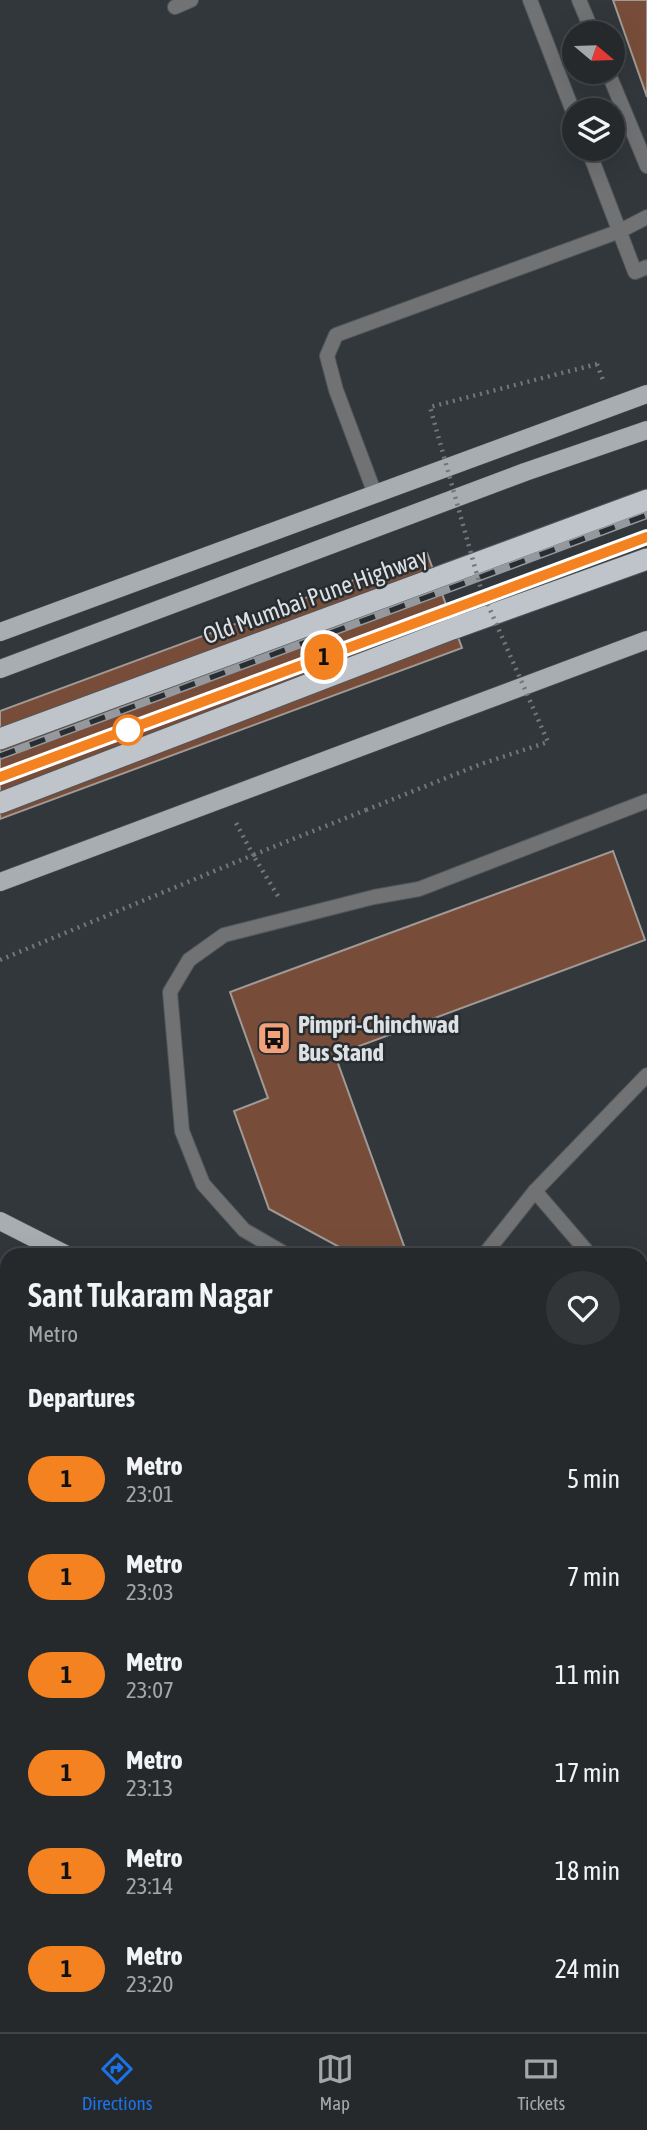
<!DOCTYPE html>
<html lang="en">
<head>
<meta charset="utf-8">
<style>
	:root { --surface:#26292c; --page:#323538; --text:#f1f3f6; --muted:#a4a6a9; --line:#424548; --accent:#1a73e8 }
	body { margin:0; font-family:"Asap Condensed",sans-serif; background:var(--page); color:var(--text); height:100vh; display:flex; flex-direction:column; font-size:26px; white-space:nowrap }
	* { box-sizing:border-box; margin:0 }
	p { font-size:23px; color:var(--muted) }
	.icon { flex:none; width:38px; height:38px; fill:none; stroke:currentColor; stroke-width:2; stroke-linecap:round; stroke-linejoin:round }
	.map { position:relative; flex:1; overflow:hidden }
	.drawer { position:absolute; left:0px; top:1248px; width:648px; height:786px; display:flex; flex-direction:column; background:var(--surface); border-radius:21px 21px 0 0; box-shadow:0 7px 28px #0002,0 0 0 2px var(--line) }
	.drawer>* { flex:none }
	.badge { padding:0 14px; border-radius:23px; font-size:24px; line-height:46px }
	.needle { width:46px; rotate:109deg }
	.buttons { position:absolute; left:562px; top:21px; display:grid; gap:14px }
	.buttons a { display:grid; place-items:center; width:63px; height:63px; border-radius:50%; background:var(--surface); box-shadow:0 7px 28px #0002,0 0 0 2px var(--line); font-size:35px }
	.map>.badge { position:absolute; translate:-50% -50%; box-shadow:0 0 0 4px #fff }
	h2 { padding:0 28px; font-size:26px; line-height:63px }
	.round { display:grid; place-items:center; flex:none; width:74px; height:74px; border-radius:37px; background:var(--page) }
	.head { display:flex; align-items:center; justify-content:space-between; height:119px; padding:0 28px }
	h1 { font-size:33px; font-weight:600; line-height:52px }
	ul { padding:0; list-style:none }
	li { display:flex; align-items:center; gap:21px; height:98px; padding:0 28px }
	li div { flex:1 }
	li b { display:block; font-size:26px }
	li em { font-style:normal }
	li .badge { min-width:77px; font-weight:700; text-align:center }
	.tab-bar { display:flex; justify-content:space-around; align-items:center; height:98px; border-top:2px solid var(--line); background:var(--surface); font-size:19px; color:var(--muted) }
	.tab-bar a { display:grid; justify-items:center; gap:4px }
	.tab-bar .active { color:var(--accent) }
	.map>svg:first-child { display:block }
</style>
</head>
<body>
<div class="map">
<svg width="647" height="2032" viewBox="0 0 647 2032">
	<rect width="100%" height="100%" fill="#32373b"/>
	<g fill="#774d39" stroke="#a09995" stroke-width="2">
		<polygon points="613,0 647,0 647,97"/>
		<polygon points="427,553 462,648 0,819 0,711"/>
		<polygon points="613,851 645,940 335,1055 404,1246 399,1255 354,1255 269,1209 234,1111 268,1098 230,992"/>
		<polygon points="0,1390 7,1393 7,1543 0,1540"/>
		<polygon points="0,1661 7,1665 7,1679 0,1693"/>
		<polygon points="7,1774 7,1871 0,1867 0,1788"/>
		<polygon points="0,1994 7,1998 7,2026 51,2026 49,2032 0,2032"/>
		<polygon points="96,2026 160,2026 171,2032 93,2032"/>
	</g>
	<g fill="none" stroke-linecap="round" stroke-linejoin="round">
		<g stroke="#515659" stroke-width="16">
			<g id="lane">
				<polyline points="530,0 574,114"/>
				<polyline points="579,0 593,33"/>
				<polyline points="175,7 191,0"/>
				<polyline points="608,72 647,166"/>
				<polyline points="588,149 635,272 647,267"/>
				<polyline points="375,494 336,390 327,356 336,335 620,231 647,217"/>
				<polyline points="287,1255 244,1230 203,1184 182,1131 170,992 189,960 224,935 374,897 419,889 647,801"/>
				<polyline points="484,1255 535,1191"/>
				<polyline points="590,1255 535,1191 647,1075"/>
				<polyline points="640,1317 647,1328"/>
				<polyline points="640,1483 647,1470"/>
			</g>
		</g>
		<g stroke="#515659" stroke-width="16">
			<g id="street">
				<polyline points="0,1642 7,1646"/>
				<polyline points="0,1722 7,1709"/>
				<polyline points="262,2026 274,2032"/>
				<polyline points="79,2032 82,2026"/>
			</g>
		</g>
		<g stroke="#515659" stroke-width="16">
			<g id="secondary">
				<polyline points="0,1284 7,1288"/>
				<polyline points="640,1558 647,1562"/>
				<polyline points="640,1613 647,1616"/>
			</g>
		</g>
		<g stroke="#515659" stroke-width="19">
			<g id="primary">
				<polyline points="0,632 647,394"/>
				<polyline points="0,669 525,472 647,430"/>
				<polyline points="0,882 647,640"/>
				<polyline points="0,1221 67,1255"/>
				<polyline points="0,1329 7,1333"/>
			</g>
		</g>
		<g stroke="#515659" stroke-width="23">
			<g id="highway">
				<polyline points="0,739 647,500"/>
				<polyline points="0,803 452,629 647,559"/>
			</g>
		</g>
		<g stroke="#72777a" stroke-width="4.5" stroke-dasharray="2 5" stroke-linecap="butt">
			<polyline points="597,364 604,383"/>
			<polyline points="278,896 253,855 366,810"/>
			<polyline points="0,960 253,855 235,821"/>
		</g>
		<use href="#lane" stroke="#707274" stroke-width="14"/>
		<use href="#street" stroke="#707274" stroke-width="14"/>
		<use href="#secondary" stroke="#8f9397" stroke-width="14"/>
		<use href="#primary" stroke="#a8adb1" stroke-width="18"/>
		<use href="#highway" stroke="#bec4c9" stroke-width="21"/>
		<g stroke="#95989c" stroke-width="8">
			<g id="rail">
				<polyline points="0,756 647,515"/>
				<polyline points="0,777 647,537"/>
			</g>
		</g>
		<use href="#rail" stroke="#282d31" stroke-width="5" stroke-dasharray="16" stroke-linecap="butt"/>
		<polyline stroke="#72777a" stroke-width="4.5" stroke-dasharray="2 5" stroke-linecap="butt" points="366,810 481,764 548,742 481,589 430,407 597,364"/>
	</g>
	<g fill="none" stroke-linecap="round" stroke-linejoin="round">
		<g stroke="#fff" stroke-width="16">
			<polyline id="line" points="0,777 647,537"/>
		</g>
		<use href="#line" stroke="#f58220" stroke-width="10"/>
	</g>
	<defs>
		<g id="bus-square" transform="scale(1.75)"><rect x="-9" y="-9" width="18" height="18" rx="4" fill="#f1a27b" stroke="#282d31"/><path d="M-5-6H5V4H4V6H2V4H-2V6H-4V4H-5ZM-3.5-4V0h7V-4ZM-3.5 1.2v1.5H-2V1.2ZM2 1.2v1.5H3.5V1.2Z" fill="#111"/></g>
	</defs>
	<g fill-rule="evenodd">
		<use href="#bus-square" x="274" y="1038"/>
	</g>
	<circle fill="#fff" stroke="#f58220" stroke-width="3.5" cx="128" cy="730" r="14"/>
	<g text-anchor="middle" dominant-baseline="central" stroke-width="5" stroke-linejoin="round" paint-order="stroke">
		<g font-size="24" fill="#dee1e4" stroke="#282d31">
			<text transform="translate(315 596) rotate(-20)">Old Mumbai Pune Highway</text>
		</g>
		<g font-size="24" font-weight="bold" fill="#dee1e4" stroke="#282d31" text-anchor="start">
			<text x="298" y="1024">Pimpri-Chinchwad<tspan x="298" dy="28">Bus Stand</tspan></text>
		</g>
	</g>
</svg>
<div class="buttons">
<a><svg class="needle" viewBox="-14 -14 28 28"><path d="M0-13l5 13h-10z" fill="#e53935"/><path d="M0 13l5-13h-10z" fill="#a4a6a9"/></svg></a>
<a><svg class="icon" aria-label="layers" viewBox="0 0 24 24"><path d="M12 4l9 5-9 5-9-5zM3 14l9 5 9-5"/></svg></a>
</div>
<b class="badge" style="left:324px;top:657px;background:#f58220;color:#111">1</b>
<section class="drawer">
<div class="head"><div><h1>Sant Tukaram Nagar</h1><p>Metro</p></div><a class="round"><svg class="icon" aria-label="heart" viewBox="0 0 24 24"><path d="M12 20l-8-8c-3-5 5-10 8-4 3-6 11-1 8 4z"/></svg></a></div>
<h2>Departures</h2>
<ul>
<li><span class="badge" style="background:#f58220;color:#111">1</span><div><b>Metro</b><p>23:01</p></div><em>5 min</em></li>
<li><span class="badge" style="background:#f58220;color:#111">1</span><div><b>Metro</b><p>23:03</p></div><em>7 min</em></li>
<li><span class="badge" style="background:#f58220;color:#111">1</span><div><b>Metro</b><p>23:07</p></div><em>11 min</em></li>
<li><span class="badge" style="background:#f58220;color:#111">1</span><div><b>Metro</b><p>23:13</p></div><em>17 min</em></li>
<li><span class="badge" style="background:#f58220;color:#111">1</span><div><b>Metro</b><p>23:14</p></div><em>18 min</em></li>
<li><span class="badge" style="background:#f58220;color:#111">1</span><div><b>Metro</b><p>23:20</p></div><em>24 min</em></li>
</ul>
</section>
</div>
<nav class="tab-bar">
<a class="active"><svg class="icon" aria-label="directions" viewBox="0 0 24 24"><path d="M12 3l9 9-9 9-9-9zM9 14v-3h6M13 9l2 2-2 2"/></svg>Directions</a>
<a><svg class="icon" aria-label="map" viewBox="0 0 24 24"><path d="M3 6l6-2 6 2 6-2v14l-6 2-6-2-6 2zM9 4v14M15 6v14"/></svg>Map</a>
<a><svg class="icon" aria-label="tickets" viewBox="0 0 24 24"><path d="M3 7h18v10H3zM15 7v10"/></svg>Tickets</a>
</nav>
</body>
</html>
